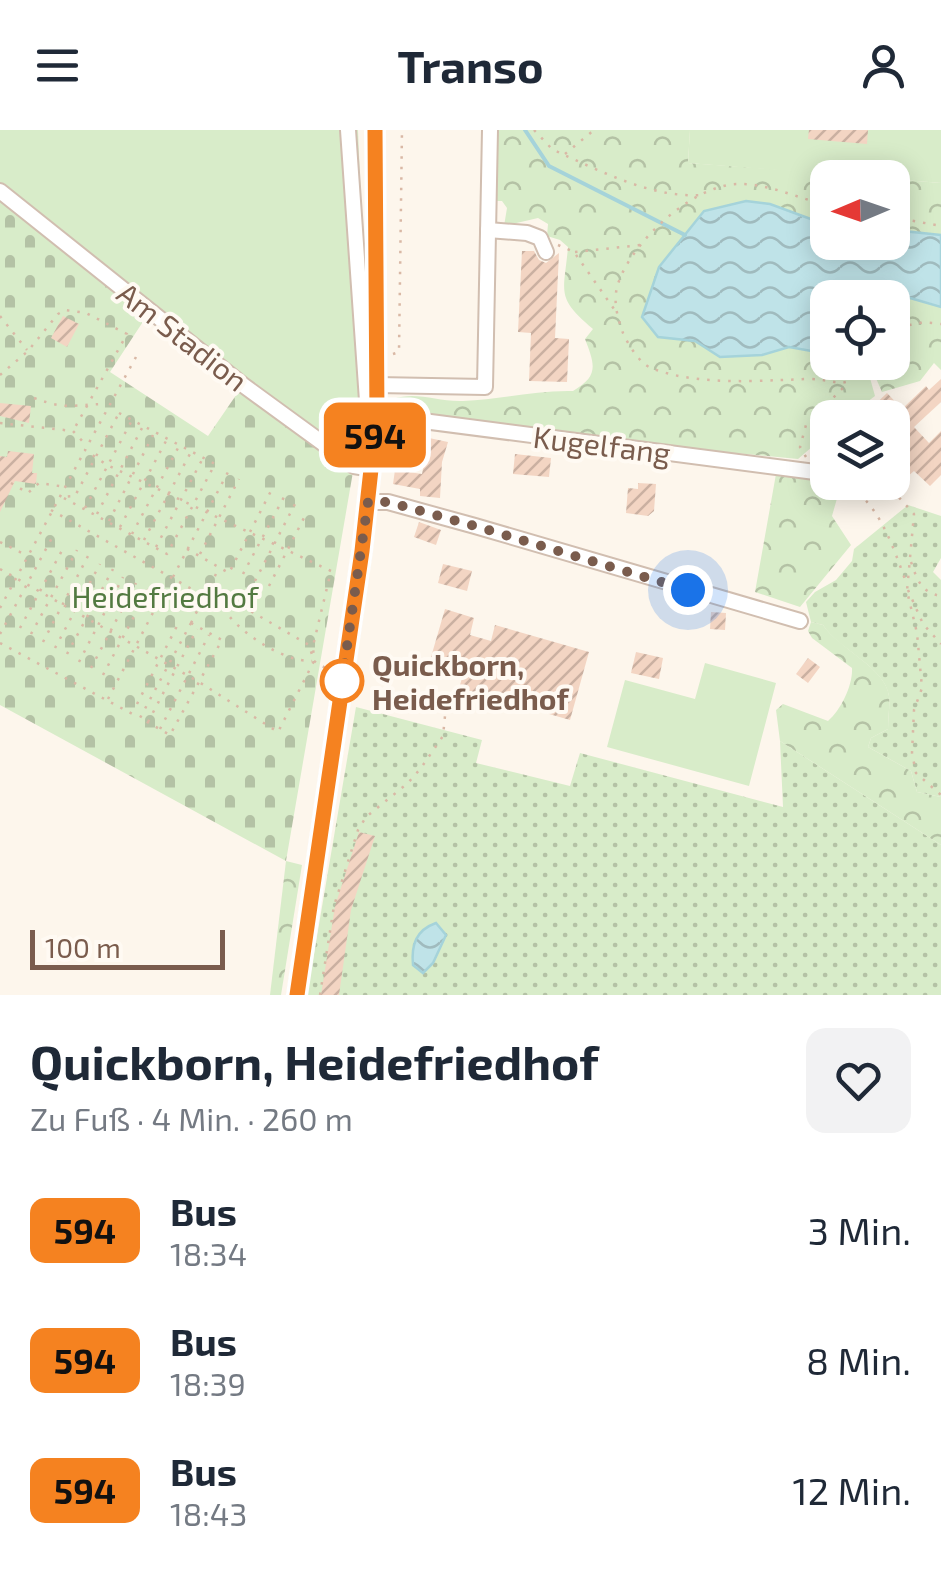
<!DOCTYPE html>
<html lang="de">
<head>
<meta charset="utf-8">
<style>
	:root { --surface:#fff; --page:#f2f2f3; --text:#1f2937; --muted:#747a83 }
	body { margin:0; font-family:"Exo 2",sans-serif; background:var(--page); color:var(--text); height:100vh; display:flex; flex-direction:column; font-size:38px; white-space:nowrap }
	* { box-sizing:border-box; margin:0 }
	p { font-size:32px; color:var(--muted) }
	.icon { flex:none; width:55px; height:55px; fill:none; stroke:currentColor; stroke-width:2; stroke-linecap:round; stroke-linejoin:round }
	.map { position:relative; height:865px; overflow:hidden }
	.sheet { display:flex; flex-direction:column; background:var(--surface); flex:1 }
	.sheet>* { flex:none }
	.badge { padding:0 20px; border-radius:15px; font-size:35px; line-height:65px }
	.needle { width:65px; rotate:268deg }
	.fabs { position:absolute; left:810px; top:30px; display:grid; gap:20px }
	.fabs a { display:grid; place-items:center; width:100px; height:100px; border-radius:20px; background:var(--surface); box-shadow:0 5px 25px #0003; font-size:50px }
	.scale { position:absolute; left:30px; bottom:25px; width:195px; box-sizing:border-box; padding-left:10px; border:5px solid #7a5c4d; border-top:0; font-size:28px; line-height:35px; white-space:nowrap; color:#7a5c4d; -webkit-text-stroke:8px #fffaf3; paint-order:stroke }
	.you { position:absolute; width:50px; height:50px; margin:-25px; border:8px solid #fff; border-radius:50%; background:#1a73e8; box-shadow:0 0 0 15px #1a73e833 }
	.map>.badge { position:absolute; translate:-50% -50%; box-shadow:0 0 0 5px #fff }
	.round { display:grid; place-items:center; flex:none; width:105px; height:105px; border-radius:20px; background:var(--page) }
	.summary { display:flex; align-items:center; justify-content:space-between; height:170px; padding:0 30px }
	h1 { font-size:48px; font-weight:700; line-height:75px }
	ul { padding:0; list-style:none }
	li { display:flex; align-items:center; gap:30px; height:130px; padding:0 30px }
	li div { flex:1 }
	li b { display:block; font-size:38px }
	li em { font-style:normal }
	li .badge { min-width:110px; font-weight:700; text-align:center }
	header { display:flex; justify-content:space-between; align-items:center; height:130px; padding:0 30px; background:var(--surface); font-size:45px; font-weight:700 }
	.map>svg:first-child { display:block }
</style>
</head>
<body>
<header><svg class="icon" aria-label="menu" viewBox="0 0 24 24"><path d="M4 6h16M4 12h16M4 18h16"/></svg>Transo<svg class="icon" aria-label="person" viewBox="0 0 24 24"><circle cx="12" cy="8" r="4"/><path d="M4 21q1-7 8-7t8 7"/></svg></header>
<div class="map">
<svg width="941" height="865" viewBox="0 0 941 865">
	<defs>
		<pattern id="grass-dots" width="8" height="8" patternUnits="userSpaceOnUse" patternTransform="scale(2.5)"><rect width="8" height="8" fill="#d8ecc9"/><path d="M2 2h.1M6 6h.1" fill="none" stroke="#b4c2a5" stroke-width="1.8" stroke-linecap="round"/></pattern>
		<pattern id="forest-crowns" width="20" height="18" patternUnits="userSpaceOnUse" patternTransform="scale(2.5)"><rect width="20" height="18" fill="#d8ecc9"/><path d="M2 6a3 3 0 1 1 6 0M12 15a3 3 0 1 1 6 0" fill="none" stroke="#b4c2a5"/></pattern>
		<pattern id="cemetery-stones" width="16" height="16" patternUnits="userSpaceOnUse" patternTransform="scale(2.5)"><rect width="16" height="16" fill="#d8ecc9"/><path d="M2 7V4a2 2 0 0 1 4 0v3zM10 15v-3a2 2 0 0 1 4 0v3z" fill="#b4c2a5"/></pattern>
		<pattern id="water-waves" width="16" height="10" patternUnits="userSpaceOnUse" patternTransform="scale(2.5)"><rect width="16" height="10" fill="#bfe3e8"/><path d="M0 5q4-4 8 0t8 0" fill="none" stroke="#a0bbbe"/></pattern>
		<pattern id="building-hatch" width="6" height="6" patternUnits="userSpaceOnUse" patternTransform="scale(2.5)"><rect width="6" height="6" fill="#f3d5c3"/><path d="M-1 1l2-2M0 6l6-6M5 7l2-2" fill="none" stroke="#cab0a1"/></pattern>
	</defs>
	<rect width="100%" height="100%" fill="#fdf6ec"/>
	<g fill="url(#grass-dots)">
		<path d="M 908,375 L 941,386 L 941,428 L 933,442 L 941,450 L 941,667 L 917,662 L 911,641 L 868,617 L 871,608 L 888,599 C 888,588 890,576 889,566 C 885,537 838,519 823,495 L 811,492 L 806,472 L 815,462 L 836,450 L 852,431 L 854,419 Z"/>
		<polygon points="356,577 482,610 476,633 570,656 580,623 783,677 780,611 941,715 941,865 307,865"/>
	</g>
	<g fill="url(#forest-crowns)">
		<path d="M 496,0 L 690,0 L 688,33 L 881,47 L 828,48 L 827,95 L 770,74 L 746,71 L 704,81 L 659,137 L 642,187 L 658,207 L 695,211 L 720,227 L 762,225 L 789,217 L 817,222 L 827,217 L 828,232 L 881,233 L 870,248 L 875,266 L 847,287 L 828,288 L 827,304 L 798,329 L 735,323 L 714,327 L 393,281 L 393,269 C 417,261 437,272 463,271 C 499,270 536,260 573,261 C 599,246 595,235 585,209 L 593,199 C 555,167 564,163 568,117 L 560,110 L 547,106 L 548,94 L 538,88 L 504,96 L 507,78 L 502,71 L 496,71 Z"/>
		<polygon points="892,49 941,53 941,105 893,100"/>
		<polygon points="910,168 941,177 941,240 934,233 920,251 882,262 875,246 884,233 892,232 893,181"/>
		<polygon points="776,344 816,349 840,358 832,386 851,415 800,477 755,462"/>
		<path d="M 811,492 L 823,495 C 838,518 886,538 889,566 C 890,576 888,588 888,599 L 871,608 L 868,617 L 911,641 L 917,662 L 941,667 L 941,715 L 780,611 L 776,580 L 783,574 L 828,591 C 841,580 853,555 852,538 L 812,508 L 808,501 Z"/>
		<polygon points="286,731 302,735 281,865 270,865"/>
	</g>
	<polygon fill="url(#cemetery-stones)" points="0,61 150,181 110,242 208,306 243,255 354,336 286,731 0,575"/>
	<g fill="#d8ecc9">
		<polygon points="0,0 358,0 368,244 362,320 354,336 0,61"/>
		<polygon points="690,0 941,0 941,53 688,33"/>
		<polygon points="705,533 776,553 749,656 607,617 625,550 695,569"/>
	</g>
	<g fill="url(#water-waves)" stroke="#a5d3da" stroke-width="2.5">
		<polygon points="746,71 770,74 827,95 828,112 892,112 893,100 941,105 941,177 910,168 893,181 892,168 828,168 827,217 817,222 789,217 762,225 720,227 695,211 658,207 642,187 659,137 704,81"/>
		<path d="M 436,793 L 446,805 L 433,833 L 423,843 L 413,835 C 411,815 416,800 436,793 Z"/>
	</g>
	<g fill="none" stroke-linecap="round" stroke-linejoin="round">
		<polyline stroke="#a5d3da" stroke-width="4" points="525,0 549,36 685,105"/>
	</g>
	<g fill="url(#building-hatch)">
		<polygon points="809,0 868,0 867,14 808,9"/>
		<polygon points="522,121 534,121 539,130 546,133 559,123 555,208 569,209 567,252 529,251 531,203 518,202"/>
		<polygon points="63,186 79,194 67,217 51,208"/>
		<polygon points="941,249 941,272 914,297 929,313 941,301 941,345 930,356 914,341 892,360 892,288 861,288 887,263 902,279 926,256 929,260"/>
		<polygon points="0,273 31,276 29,293 0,286"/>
		<polygon points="429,308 448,312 442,332 440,368 420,366 420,359 393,354 395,340 422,344"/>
		<polygon points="8,321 34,324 32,343 37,343 36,354 15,351 0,382 0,326 7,327"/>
		<polygon points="515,324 551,328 549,347 513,344"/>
		<polygon points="638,353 656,354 654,381 648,386 626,383 628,358 638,359"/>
		<polygon points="419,392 441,400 436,415 414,407"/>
		<polygon points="443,434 472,441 467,461 438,453"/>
		<polygon points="445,479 474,488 470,505 491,511 495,495 589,522 570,590 459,558 464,542 451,539 453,533 431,527"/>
		<polygon points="711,482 726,483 725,500 710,499"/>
		<polygon points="636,522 663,528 659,549 631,543"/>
		<polygon points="808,528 820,537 808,553 796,544"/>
		<polygon points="359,702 375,706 351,780 339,865 321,865 335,776"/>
	</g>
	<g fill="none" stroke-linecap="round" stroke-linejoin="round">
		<g stroke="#d1beb0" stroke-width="18">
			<g id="minor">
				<polyline points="348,0 369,299"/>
				<polyline points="0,61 243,255 354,336 372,339"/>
				<polyline points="488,100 527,103 540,108 546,122"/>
				<polyline points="377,255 485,257 490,0"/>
				<polyline points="377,285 815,342 828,340"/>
				<polyline points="368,372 388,372 475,396 800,491"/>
			</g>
		</g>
		<g stroke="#dad1cd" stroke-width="21">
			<polyline id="major" points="297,865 362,421 377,285 375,0"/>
		</g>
		<g stroke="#d9b8a5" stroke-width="2.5" stroke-dasharray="2.5 8" stroke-linecap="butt">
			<path d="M 534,0 L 552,19 L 564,25 C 607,44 654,68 701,65"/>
			<polyline points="565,24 594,0"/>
			<path d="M 828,75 C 799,69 768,53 738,54 C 693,55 634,110 619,151 C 612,169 617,186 623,203 C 628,214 639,233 651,238 C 689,253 739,252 780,250 C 790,250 800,249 810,249 C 842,250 844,263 870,232"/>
			<polyline points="892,87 941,96"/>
			<polyline points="558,115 574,122 614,179"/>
			<polyline points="575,122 641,115"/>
			<polyline points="0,186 27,220"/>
			<path d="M 892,207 C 906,192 921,191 941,194"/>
			<polyline points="819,221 822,250"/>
			<polyline points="393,224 399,222 402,0"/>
			<polyline points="136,227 85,320 107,335 331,441 313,516 314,531 327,539"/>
			<polyline points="0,245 28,221 58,184 65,180 86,183 127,204 73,301"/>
			<path d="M 34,268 C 69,281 72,274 106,274"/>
			<polygon points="119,283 215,334 167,424 62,367 75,366"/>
			<polyline points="0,293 73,301 86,315"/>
			<polyline points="806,327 800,317 806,295 847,254"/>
			<path d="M 841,352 C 878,368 893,417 906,452"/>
			<polyline points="885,352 914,384 907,461 917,503 922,558 914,580 912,623 916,643 941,665"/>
			<polyline points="11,353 28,363 39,353 66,357"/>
			<polyline points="85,378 131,292"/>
			<path d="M 51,380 L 222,476 C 236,501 283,532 312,531"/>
			<polyline points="97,384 142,298"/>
			<polyline points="109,391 153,305"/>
			<polyline points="120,397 166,311"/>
			<polyline points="132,404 178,318"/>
			<polyline points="144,410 191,322"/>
			<polyline points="0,412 26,425"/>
			<polyline points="156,417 203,328"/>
			<polyline points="187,419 229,443 273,357"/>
			<polyline points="200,424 239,349"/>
			<path d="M 911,432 C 917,449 921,463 941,466"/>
			<polyline points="0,439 199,552 278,602 314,531 309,515 240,475 222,476"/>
			<polyline points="243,444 284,367"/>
			<polyline points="173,447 228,342"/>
			<polyline points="255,451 295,374"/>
			<polyline points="269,456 307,382"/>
			<polyline points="908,460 923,494 941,514"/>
			<polyline points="0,478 84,322"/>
			<polygon points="191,493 222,510 170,605 140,588"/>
			<polyline points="191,493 219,438"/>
			<polyline points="20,498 65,415"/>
			<polyline points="0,504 53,406"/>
			<polyline points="31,504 77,420"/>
			<polyline points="43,512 88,426"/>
			<polyline points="0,513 138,587"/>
			<polyline points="55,518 100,434"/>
			<polyline points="67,524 113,439"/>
			<polyline points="79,532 123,447"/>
			<polyline points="91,538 136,453"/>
			<polyline points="103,545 149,458"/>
			<polyline points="108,569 157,475"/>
			<polyline points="137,574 177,496"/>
			<polyline points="148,592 197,499"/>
			<polyline points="160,599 209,505"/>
			<polyline points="320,865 334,776 358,700 366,687 408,653 421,638 443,606 446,576"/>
		</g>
		<use href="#minor" stroke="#fff" stroke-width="14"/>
		<use href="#major" stroke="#fbd9a5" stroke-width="18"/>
	</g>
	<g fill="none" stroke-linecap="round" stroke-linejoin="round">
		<g stroke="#fff" stroke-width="22">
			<polyline id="line" points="297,865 362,421 377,285 375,0"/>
		</g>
		<use href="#line" stroke="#f58220" stroke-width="15"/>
		<polyline stroke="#7a5c4d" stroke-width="10" stroke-dasharray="0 18" points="342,551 368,372 388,372 475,396 688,460"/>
	</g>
	<circle fill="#fff" stroke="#f58220" stroke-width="5" cx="342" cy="551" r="20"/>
	<g text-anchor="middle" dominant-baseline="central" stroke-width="8" stroke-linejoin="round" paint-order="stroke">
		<g font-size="30" fill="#7a5c4d" stroke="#fffaf3">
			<text transform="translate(183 206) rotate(38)">Am Stadion</text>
			<text transform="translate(602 314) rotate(7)">Kugelfang</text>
		</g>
		<g font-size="30" fill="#537a41" stroke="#fffaf3">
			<text x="165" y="466">Heidefriedhof</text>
		</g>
		<g font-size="30" font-weight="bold" fill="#7a5c4d" stroke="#fffaf3" text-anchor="start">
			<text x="372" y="534">Quickborn,<tspan x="372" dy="34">Heidefriedhof</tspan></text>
		</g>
	</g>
</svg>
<div class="fabs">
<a><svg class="needle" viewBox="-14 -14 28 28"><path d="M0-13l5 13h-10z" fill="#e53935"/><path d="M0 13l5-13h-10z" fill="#747a83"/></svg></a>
<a><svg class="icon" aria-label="locate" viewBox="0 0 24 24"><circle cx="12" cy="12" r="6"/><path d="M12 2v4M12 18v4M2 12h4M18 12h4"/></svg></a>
<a><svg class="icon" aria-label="layers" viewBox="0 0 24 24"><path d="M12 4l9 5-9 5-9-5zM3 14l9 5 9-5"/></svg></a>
</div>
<div class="scale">100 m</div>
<div class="you" style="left:688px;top:460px"></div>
<b class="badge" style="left:375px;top:305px;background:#f58220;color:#111">594</b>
</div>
<section class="sheet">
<div class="summary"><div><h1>Quickborn, Heidefriedhof</h1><p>Zu Fuß · 4 Min. · 260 m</p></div><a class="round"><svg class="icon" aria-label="heart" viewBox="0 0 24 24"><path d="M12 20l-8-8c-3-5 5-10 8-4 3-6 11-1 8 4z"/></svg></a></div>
<ul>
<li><span class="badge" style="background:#f58220;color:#111">594</span><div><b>Bus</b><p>18:34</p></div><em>3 Min.</em></li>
<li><span class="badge" style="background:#f58220;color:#111">594</span><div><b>Bus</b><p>18:39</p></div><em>8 Min.</em></li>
<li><span class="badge" style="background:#f58220;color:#111">594</span><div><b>Bus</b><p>18:43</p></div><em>12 Min.</em></li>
</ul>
</section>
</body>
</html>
